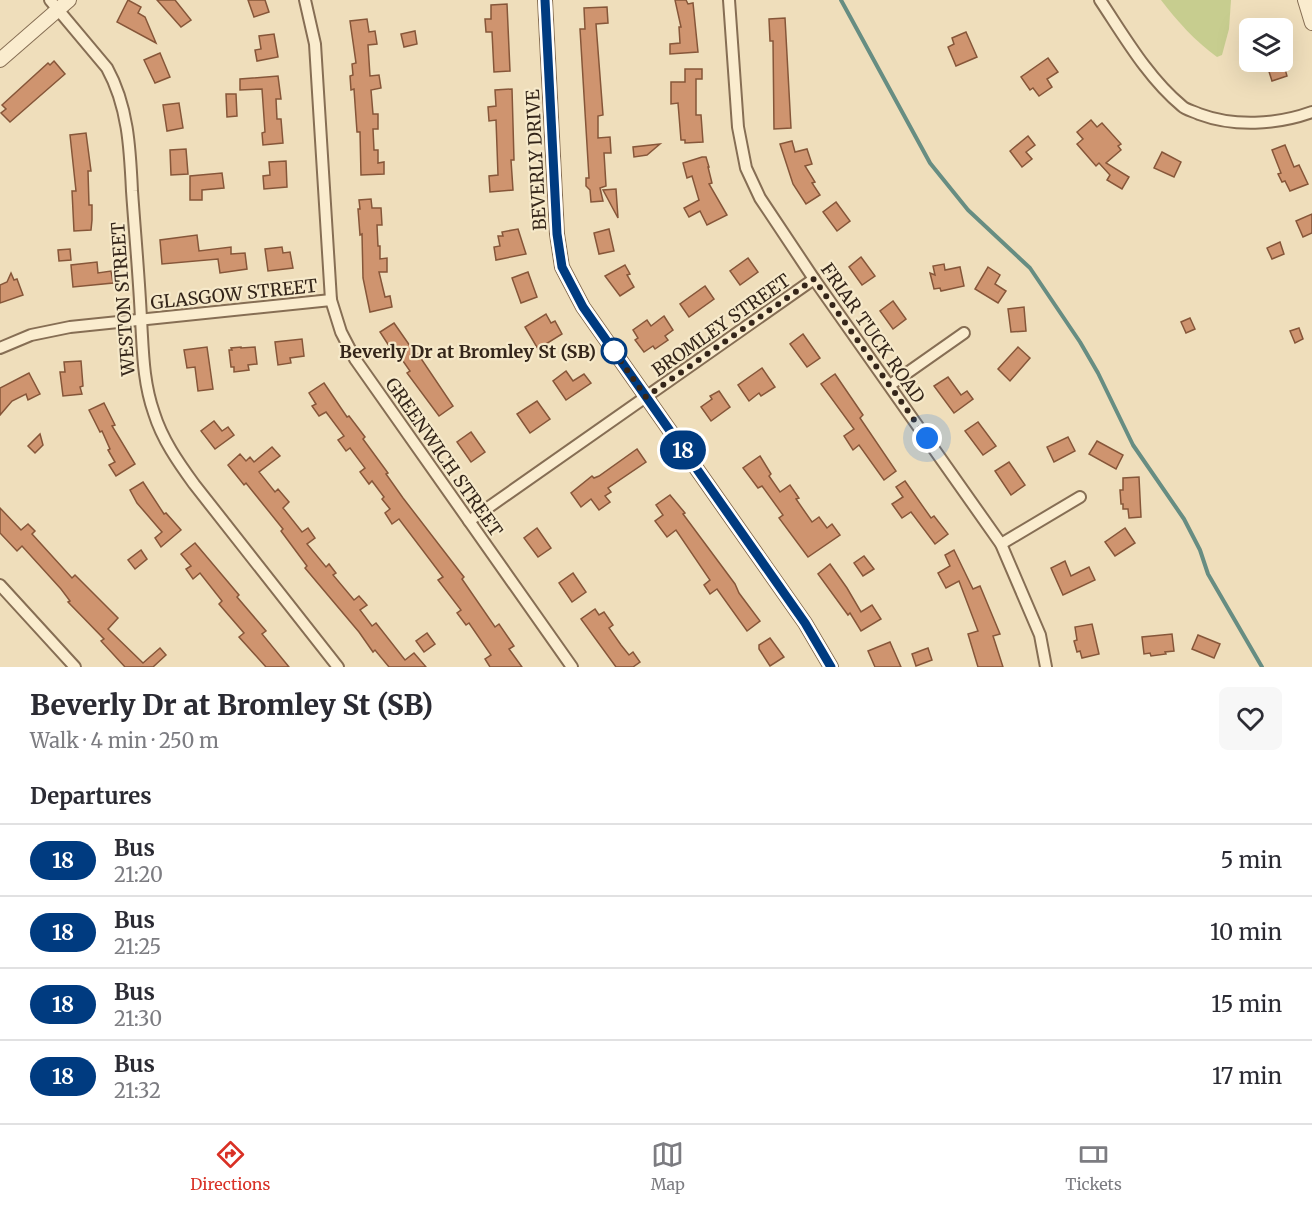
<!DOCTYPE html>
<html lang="en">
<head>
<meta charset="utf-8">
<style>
	:root { --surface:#fff; --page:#f7f7f7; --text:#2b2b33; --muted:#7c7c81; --line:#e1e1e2; --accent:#d93025 }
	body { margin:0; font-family:Merriweather,serif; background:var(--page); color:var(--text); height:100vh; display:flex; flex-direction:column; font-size:22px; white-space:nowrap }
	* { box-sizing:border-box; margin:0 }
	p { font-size:20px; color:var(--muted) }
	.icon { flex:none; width:33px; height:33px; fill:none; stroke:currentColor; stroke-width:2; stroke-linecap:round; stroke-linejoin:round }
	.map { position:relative; height:667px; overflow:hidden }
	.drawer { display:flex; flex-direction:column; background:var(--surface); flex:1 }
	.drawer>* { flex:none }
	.badge { padding:0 12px; border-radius:20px; font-size:21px; line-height:39px }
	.fabs { position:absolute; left:1239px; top:18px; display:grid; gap:12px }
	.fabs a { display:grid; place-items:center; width:54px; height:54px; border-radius:9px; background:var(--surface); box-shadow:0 6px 24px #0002; font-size:30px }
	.you { position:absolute; width:30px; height:30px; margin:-15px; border:4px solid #fff; border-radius:50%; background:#1a73e8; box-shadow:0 0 0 9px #1a73e833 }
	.map>.badge { position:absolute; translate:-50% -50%; box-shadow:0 0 0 3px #fff }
	h2 { padding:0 30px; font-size:22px; line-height:54px }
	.round { display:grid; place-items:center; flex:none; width:63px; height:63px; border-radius:9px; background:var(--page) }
	.summary { display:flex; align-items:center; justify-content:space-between; height:102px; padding:0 30px }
	h1 { font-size:28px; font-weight:800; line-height:45px }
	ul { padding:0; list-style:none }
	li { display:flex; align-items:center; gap:18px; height:72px; padding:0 30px; border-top:2px solid var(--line) }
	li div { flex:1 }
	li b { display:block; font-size:22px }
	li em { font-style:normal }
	li .badge { min-width:66px; font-weight:700; text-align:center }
	.menu { display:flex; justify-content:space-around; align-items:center; height:84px; border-top:2px solid var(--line); background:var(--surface); font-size:16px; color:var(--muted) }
	.menu a { display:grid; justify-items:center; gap:3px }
	.menu .selected { color:var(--accent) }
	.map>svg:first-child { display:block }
</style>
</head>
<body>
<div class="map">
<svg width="1312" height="667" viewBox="0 0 1312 667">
	<rect width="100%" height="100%" fill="#efdebb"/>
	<path fill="#c7cd8f" d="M 1161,0 L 1231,0 L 1229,29 L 1222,55 L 1217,57 C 1196,42 1176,20 1161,0 Z"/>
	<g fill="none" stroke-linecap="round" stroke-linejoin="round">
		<polyline stroke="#678d82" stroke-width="4" points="841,0 930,163 968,210 1030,268 1080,342 1098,373 1133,445 1184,519 1200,550 1208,574 1262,667"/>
	</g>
	<g fill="#cf946f" stroke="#865639" stroke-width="1.5">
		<polygon points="128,0 141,7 138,13 145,17 156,43 117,22"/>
		<polygon points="157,0 175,0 191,20 181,27"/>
		<polygon points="248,0 265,0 269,12 254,17"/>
		<polygon points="675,0 686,0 688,4 693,3 698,52 670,54 670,44 680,43 679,27 681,27"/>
		<polygon points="507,4 510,71 494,72 492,32 486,32 485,19 491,19 491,5"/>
		<polygon points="607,7 608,23 596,24 603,115 598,116 598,138 610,137 611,153 604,153 606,186 600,188 603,201 591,202 590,190 586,186 586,178 589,178 580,29 585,29 584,8"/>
		<polygon points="785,18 791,128 774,129 773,41 770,41 769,19"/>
		<polygon points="367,19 369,32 375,31 377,44 368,45 370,76 379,75 381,88 371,90 373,114 378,114 378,129 373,129 374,150 378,150 378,163 384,162 384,174 361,175 360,132 357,132 354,89 351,90 350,76 353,75 352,64 356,63 350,21"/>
		<polygon points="415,31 417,44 404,47 401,34"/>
		<polygon points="966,32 977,57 956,66 948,47 954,44 952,38"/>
		<polygon points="274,34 278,57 257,61 255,50 261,49 259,36"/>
		<polygon points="160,53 170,77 155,83 144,60"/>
		<polygon points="1048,58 1058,72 1047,79 1052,87 1039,96 1033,88 1030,90 1021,77"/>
		<polygon points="54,61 65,74 10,122 1,113 6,109 2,105 48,63 50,65"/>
		<polygon points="1266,62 1283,62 1287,76 1272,81"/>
		<polygon points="685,69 702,69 702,79 696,79 696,115 701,115 703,142 685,143 685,140 681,140 678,103 671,104 671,82 685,82"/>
		<polygon points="278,76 281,99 276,99 277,119 281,119 283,143 263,145 262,133 265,132 262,89 240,90 240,79"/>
		<polygon points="512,89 514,160 511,160 513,190 490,192 489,176 498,175 496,120 489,121 488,107 496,106 495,90"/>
		<polygon points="226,94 236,94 237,116 227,117"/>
		<polygon points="179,103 183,128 167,131 163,105"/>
		<polygon points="1091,120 1097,127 1102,123 1121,144 1118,146 1121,150 1106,163 1129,177 1122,189 1107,180 1110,175 1099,163 1096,166 1077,144 1083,139 1077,132"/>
		<polygon points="86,133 91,171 88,171 89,205 92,205 92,220 91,230 74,231 72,191 76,191 70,135"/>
		<polygon points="1028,136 1035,145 1026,152 1032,159 1022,167 1010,151"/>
		<polygon points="792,141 795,152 807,149 812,164 805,166 815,182 812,183 820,195 806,204 793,184 780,144"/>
		<polygon points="660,144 647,155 634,157 633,147"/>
		<polygon points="1285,145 1294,167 1299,165 1308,184 1290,191 1285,181 1282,182 1278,174 1281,173 1272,150"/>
		<polygon points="186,149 188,174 171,175 170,150"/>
		<polygon points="1162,152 1181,162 1174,177 1154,168"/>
		<polygon points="702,157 706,157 709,167 708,167 712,183 709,184 727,215 707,225 700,211 689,217 684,208 699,200 692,176 687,178 683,163"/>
		<polygon points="286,161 287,187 264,189 263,176 270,175 269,162"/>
		<polygon points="222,173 224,188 202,190 202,200 190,200 190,176"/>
		<polygon points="616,189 618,218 603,190"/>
		<polygon points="371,199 372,208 381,208 382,225 377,225 378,246 380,246 380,259 387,258 387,272 379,272 385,297 390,296 392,307 370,312 363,278 362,234 360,235 358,209 360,209 359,200"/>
		<polygon points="836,202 850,221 837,231 823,212"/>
		<polygon points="1312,214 1312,233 1303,237 1296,221"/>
		<polygon points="518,229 526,254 496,260 494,247 500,246 498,236 503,236 502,232"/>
		<polygon points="609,229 614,251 599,254 594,233"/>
		<polygon points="197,235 199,251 231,247 231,254 245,253 247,269 220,273 218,259 162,264 160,240"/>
		<polygon points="1280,242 1284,254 1272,259 1267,248"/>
		<polygon points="282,247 283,253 290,252 293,268 268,271 265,249"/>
		<polygon points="70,249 71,260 59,261 58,250"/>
		<polygon points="861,257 875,276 862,285 849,267"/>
		<polygon points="748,258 758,272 740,285 730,271"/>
		<polygon points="97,262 98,273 111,271 113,283 73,287 71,265"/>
		<polygon points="944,264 945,270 960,267 964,286 941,291 940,288 934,289 930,273 935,275 933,266"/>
		<polygon points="625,265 630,274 627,275 634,287 620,296 605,276"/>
		<polygon points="988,267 1000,275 995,284 1006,291 998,303 975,289"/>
		<polygon points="528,272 537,297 521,303 512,278"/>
		<polygon points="11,273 14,280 17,279 23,295 0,303 0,285 7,282"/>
		<polygon points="705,286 714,299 689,317 680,304"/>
		<polygon points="893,301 906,319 893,329 880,311"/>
		<polygon points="1024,307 1026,331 1011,332 1008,309"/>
		<polygon points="546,314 551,323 555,321 562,334 538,349 525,327"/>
		<polygon points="664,316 673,330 665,336 668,340 655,349 653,346 644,352 635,340 638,338 633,330 647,320 651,326"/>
		<polygon points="1190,318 1195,329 1186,333 1181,322"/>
		<polygon points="394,323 417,356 418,354 453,406 439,416 407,373 410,371 396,351 393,352 380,332"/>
		<polygon points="1299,328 1303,339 1295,343 1290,331"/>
		<polygon points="803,334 820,358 807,367 790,344"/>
		<polygon points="302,339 304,356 290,358 291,363 278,365 275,342"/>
		<polygon points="207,347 213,389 198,391 195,367 187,368 184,350"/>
		<polygon points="241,347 241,348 255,347 257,364 248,365 249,370 234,372 234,367 231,367 229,350 232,350 231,348"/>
		<polygon points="1018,347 1030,358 1010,381 998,369"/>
		<polygon points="81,361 83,386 80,387 82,394 63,396 60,372 65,372 64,362"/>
		<polygon points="762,368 775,387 761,396 759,393 749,401 738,385"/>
		<polygon points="566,371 573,381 584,374 591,383 566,400 553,381"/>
		<polygon points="29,373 40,394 28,400 26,394 12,401 0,415 0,388"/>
		<polygon points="835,374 863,415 860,418 896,471 884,480 859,445 853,450 844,436 854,429 821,384"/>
		<polygon points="948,377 961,395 967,391 973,399 954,413 934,386"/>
		<polygon points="324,383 347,417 349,416 365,437 363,439 388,473 386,474 403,498 460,572 464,577 462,579 495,627 499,624 514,646 509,649 522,667 490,667 485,659 491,655 469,623 466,625 457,613 461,610 438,580 443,577 399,519 392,524 385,513 390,509 382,499 384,497 372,481 369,484 360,472 365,468 350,448 346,451 338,440 344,436 326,412 319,416 312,406 316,404 309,393"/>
		<polygon points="719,391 730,407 711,421 701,407 712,399 710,396"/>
		<polygon points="537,401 550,419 530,433 517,414"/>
		<polygon points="104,403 115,425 112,426 135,464 116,476 109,465 115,462 108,450 110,449 102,431 100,432 89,410"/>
		<polygon points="214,421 222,431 228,427 234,435 215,449 201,431"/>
		<polygon points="978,422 996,446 983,455 965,431"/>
		<polygon points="471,432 485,452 471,462 457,442"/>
		<polygon points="40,434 43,445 35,453 28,446"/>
		<polygon points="1068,437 1075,451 1054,462 1047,447"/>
		<polygon points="1097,441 1123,455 1116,469 1089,454"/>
		<polygon points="272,447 280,456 259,472 275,492 278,489 289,502 283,508 302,532 308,528 315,538 307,544 326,567 329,564 336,573 333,575 354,600 359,596 367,605 360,610 372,626 376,623 405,660 414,653 426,667 389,667 375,650 373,652 359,632 305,568 307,566 281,531 283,529 246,483 244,485 228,465 240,454 246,461 250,457 254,462"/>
		<polygon points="637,449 646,462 608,488 611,492 605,496 610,502 599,510 591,499 581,507 571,493 592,476 594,478 599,476"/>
		<polygon points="760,456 771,474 769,476 780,492 790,485 799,498 796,499 812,522 819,517 827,528 832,524 840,535 808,557 779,518 783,515 762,486 758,488 743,468"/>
		<polygon points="1009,462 1025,485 1011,495 995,471"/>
		<polygon points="1139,477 1141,517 1129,518 1128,509 1123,509 1123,504 1121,504 1120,490 1123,490 1123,478"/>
		<polygon points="905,481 931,518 934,516 948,534 935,544 911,512 902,518 892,504 903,497 896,487"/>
		<polygon points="143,482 164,514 166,513 181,530 161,547 155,538 162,532 137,503 130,490"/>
		<polygon points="670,495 685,513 683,514 735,584 739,593 760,621 747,631 717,589 710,594 704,585 710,580 676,530 667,537 655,521 663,515 656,505"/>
		<polygon points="0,508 21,530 28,524 35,531 32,534 72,578 75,575 118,618 108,629 143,663 160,648 166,655 153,667 125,667 101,641 104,639 68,602 70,601 61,589 22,546 17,551 0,533"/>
		<polygon points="537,528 551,548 538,557 524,538"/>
		<polygon points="1125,528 1135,543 1115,556 1105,542"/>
		<polygon points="195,543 239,595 237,597 266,631 262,634 289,667 266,667 239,637 244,633 219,604 222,601 200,573 193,579 186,569 191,566 181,554"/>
		<polygon points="141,550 147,559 135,569 128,560"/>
		<polygon points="954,550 973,589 980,586 1000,634 993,636 1003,667 978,667 968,634 978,631 959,581 946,588 938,573 950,566 945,555"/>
		<polygon points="864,556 874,569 863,576 854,563"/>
		<polygon points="1065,561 1071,576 1089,567 1095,580 1063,595 1051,568"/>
		<polygon points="830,564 847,588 861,612 872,605 881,619 861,631 850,613 848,615 818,574"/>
		<polygon points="573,573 586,592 572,602 559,583"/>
		<polygon points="595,609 599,615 604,612 613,625 609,628 621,645 629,655 633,652 640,662 633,667 616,667 581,619"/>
		<polygon points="1092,624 1099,654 1082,658 1080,651 1077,652 1074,641 1077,640 1075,627"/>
		<polygon points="427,633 435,644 424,652 416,641"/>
		<polygon points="1172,634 1174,651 1165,652 1166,654 1151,656 1150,653 1144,654 1142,637"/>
		<polygon points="1198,635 1220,644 1214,658 1192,649"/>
		<polygon points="770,638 784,657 770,666 759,649 759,645"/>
		<polygon points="890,642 901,667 875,667 868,651"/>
		<polygon points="928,648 932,660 916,666 912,654"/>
	</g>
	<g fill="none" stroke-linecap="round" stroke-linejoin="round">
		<g stroke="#866e54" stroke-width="14">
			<g id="minor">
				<path d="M 50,0 L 107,68 C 128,106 130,148 132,191 C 135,234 139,276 141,319 C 143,351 143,382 154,413 C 162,439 178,462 194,484 L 338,667"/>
				<polyline points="305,0 315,44 331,300 341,332 355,359 572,667"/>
				<polyline points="729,0 738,127 746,168 760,198 814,279 1001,544 1040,635 1046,667"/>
				<path d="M 1100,0 C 1124,36 1148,78 1182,106 C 1186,110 1193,111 1199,114 C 1234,127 1276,125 1312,112"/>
				<polyline points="0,348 31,335 70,327 331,300"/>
				<polyline points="890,385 964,333"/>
				<polyline points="469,521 814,279"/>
				<polyline points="1001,544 1080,497"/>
				<polyline points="0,585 75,667"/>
			</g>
		</g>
		<g stroke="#866e54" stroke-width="16">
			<g id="tertiary">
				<polyline points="545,0 557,234 562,267 583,307 805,623 831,667"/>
				<polyline points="1305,0 1312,23"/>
				<polyline points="0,60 69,0"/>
			</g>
		</g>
		<use href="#minor" stroke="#faecce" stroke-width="10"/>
		<use href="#tertiary" stroke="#faecce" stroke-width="14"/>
	</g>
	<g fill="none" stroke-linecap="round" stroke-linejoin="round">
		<g stroke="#fff" stroke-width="14">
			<polyline id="line" points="545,0 557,234 562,267 583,307 805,623 831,667"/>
		</g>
		<use href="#line" stroke="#003b80" stroke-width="9"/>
		<polyline stroke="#35261a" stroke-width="6" stroke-dasharray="0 10.8" points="614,351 608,343 646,397 814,279 927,438"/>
	</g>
	<circle fill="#fff" stroke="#003b80" stroke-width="3" cx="614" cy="351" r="12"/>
	<g text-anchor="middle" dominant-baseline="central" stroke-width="4.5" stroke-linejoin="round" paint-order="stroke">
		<g font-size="18" fill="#35261a" stroke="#f6e9ca">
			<text transform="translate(536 160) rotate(-93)">BEVERLY DRIVE</text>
			<text transform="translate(234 294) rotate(-6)">GLASGOW STREET</text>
			<text transform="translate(123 299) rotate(-94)">WESTON STREET</text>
			<text transform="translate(721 325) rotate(-35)">BROMLEY STREET</text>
			<text transform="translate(873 333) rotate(55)">FRIAR TUCK ROAD</text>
			<text transform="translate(444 457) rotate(55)">GREENWICH STREET</text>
		</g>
		<g font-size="18" font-weight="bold" fill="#35261a" stroke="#f6e9ca" text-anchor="end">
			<text x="596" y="351">Beverly Dr at Bromley St (SB)</text>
		</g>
	</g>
</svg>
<div class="fabs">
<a><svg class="icon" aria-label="layers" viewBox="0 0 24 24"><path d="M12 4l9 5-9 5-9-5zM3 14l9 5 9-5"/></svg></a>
</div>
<div class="you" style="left:927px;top:438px"></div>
<b class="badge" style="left:683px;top:450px;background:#003b80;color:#fff">18</b>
</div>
<section class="drawer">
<div class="summary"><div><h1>Beverly Dr at Bromley St (SB)</h1><p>Walk · 4 min · 250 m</p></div><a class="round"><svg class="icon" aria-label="heart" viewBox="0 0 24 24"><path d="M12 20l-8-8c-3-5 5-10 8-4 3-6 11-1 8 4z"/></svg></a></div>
<h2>Departures</h2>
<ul>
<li><span class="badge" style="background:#003b80;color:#fff">18</span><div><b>Bus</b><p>21:20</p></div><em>5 min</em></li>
<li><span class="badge" style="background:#003b80;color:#fff">18</span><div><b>Bus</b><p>21:25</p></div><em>10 min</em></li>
<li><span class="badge" style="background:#003b80;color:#fff">18</span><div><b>Bus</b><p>21:30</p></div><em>15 min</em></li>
<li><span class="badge" style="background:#003b80;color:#fff">18</span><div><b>Bus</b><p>21:32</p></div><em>17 min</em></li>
</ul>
</section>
<nav class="menu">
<a class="selected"><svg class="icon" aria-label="directions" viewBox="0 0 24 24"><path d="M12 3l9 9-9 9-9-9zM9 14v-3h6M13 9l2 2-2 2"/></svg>Directions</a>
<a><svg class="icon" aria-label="map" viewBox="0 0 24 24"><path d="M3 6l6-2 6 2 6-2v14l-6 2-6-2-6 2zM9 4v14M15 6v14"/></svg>Map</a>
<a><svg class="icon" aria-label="tickets" viewBox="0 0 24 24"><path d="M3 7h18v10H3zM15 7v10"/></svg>Tickets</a>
</nav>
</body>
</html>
